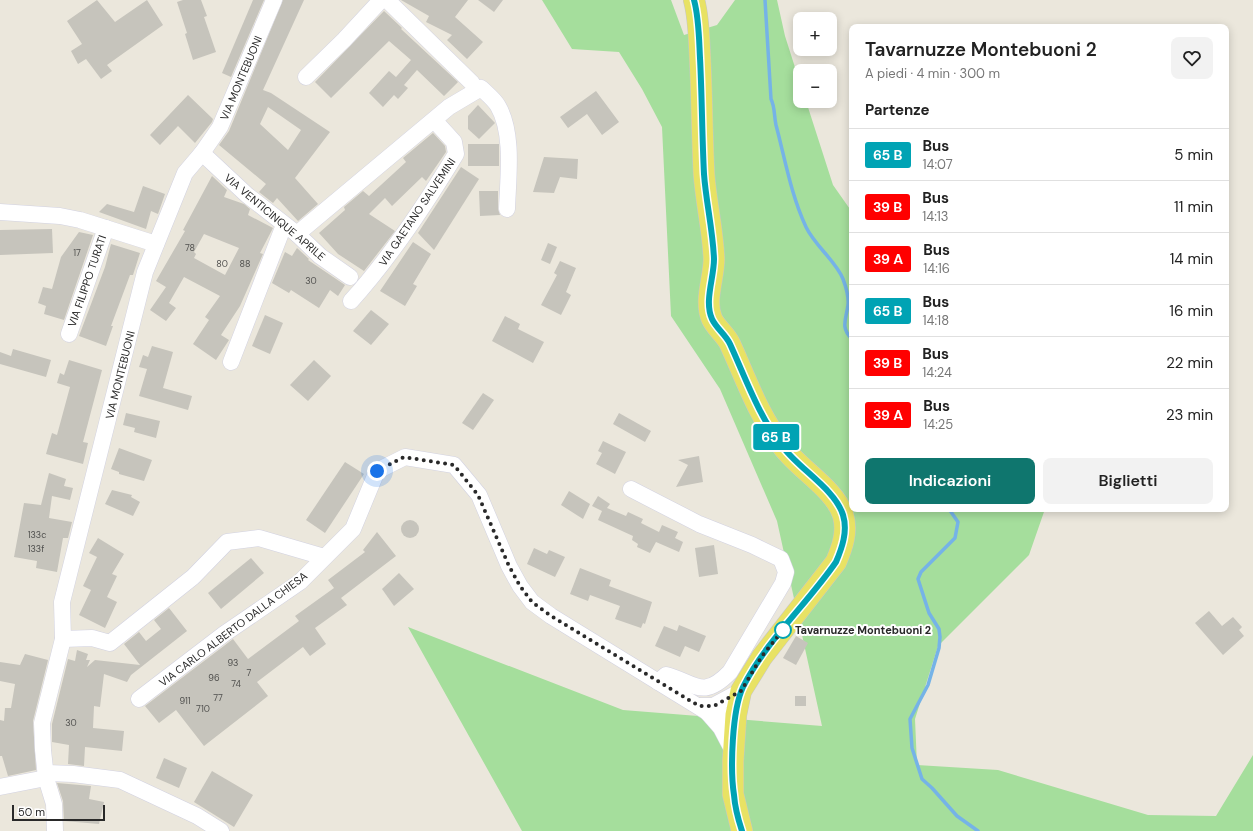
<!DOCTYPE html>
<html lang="it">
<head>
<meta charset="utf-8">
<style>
	:root { --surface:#fff; --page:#f2f2f2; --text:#222; --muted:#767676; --line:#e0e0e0; --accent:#0f766e }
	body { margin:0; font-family:"DM Sans",sans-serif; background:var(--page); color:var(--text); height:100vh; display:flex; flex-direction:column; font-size:15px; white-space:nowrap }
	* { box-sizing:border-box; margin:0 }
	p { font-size:13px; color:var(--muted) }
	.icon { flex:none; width:22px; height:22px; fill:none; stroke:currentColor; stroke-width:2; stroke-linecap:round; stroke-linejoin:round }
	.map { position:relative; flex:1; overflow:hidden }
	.details { position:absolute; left:849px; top:24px; width:380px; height:488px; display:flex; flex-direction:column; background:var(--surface); border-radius:8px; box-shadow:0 2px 10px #0003 }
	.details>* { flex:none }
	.badge { padding:0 8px; border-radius:3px; font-size:14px; line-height:26px }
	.controls { position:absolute; left:793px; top:12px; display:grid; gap:8px }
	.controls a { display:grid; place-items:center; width:44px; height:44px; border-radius:8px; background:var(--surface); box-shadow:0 2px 10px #0003; font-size:20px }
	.scale { position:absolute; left:12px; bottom:10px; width:93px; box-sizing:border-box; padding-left:4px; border:2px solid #292929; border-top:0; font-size:11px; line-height:14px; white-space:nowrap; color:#292929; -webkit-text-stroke:3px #fff; paint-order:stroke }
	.you { position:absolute; width:20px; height:20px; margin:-10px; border:3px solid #fff; border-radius:50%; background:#1a73e8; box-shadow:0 0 0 6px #1a73e833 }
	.map>.badge { position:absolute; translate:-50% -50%; box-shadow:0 0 0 2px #fff }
	h2 { padding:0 16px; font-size:15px; line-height:36px }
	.round { display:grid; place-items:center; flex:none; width:42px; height:42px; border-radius:8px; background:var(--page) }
	.summary { display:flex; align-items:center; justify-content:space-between; height:68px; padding:0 16px }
	h1 { font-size:19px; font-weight:600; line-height:30px }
	.primary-button { display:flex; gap:8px; margin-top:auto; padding:8px 16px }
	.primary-button a { flex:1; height:46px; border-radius:8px; background:var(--accent); color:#fff; font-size:16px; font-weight:600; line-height:46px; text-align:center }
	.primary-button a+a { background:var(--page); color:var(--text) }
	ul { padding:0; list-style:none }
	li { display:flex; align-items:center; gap:12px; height:52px; padding:0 16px; border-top:1px solid var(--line) }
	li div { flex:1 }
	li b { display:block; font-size:15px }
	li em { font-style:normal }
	li .badge { min-width:44px; font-weight:700; text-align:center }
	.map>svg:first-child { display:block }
</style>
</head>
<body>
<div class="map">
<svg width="1253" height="831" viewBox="0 0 1253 831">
	<rect width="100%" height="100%" fill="#ebe7dc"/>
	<polygon fill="#a5de9c" points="542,0 671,0 684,35 717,25 735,0 777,0 785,36 800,83 800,101 806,101 833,185 852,212 852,509 1045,509 1029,555 938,646 915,719 917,765 998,770 1148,815 1216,816 1253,755 1253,831 522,831 408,627 623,710 822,726 777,521 720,389 671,316 662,127 642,89 619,52 572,49"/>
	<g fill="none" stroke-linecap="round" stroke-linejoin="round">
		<g stroke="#75b3e7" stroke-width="3.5">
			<path d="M 765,0 L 771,99 C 775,107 774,116 776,125 C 785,159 791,195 806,227 C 815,246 836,261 843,279 C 846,287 849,297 848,305 C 846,320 840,327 852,339"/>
			<polyline points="949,509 958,522 955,538 921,572 918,579 929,613 939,629 940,637 939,648 928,685 910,719 912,748 922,779 932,788 957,816 978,831"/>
		</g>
	</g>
	<g fill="#c6c4bc" fill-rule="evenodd">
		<polygon points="97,0 115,22 147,0 163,25 107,65 112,71 101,79 86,59 78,64 71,51 82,44 67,21"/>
		<polygon points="183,0 201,0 207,16 204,17 216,52 193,60 185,34 187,33 177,2"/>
		<polygon points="253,0 264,0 231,77 222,73"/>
		<path d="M 283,0 L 304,0 L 263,90 L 271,93 L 330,132 L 295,178 L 318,204 L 298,221 L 277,198 L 273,203 L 259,192 L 266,184 L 219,145 L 229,131 ZM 268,107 L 301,130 L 288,150 L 260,124 Z"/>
		<polygon points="401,0 468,0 455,17 483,42 467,59 447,40 452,35 426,22 429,16"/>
		<polygon points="478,0 503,0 494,12"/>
		<polygon points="384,11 402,28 401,29 458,82 444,96 417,70 404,85 408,88 398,99 394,95 383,107 369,93 389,71 396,77 411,60 389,41 331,98 315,82"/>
		<polygon points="596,91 619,122 602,135 587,114 568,128 560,117"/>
		<polygon points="188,95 213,119 212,122 195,143 178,126 160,145 150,135"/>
		<polygon points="478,105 495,123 479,139 468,129 468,116"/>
		<polygon points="433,133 445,146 446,152 426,181 422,177 392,206 385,198 369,214 395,231 364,271 338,254 319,233 345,210 344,207 363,191 369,196 406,162 403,158"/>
		<rect x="468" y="144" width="31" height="22"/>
		<polygon points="544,157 578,159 577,179 560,177 554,193 533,192"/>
		<polygon points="461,167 479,179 434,250 418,233"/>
		<path d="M 212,176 L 227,190 L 224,197 L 244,204 L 250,209 L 248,215 L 273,228 L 260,253 L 263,254 L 240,306 L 221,335 L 229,340 L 216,360 L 193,344 L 209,320 L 205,317 L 220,296 L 184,277 L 169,303 L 176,308 L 166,321 L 150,310 L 166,287 L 156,281 L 185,231 L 183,230 ZM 204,234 L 239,248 L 225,275 L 194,258 L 196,254 L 194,252 Z"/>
		<polygon points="143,186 165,194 158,214 151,211 146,229 99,212 107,204 134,212"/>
		<polygon points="479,191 498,191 498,209 500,215 480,216"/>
		<polygon points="52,229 53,253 0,255 0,230"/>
		<polygon points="79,232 93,235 64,320 44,314 46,306 38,303 43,287 52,289 61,257"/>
		<polygon points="413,242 431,254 413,284 417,286 405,306 380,291"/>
		<polygon points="548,243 557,247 550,264 541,260"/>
		<polygon points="111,244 140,253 133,275 130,275 111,326 113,326 106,346 79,336 105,267"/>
		<polygon points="297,248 309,259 308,260 345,285 338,296 330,290 319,308 291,290 289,293 272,283 285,252 292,256"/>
		<polygon points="560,261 576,268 566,292 571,295 561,315 541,305 557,275 554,273"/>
		<polygon points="371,310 389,324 371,345 353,331"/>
		<polygon points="265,315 283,323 270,354 252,346"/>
		<polygon points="505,316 520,324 518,329 544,342 533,363 492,341"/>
		<polygon points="152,346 173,352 163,388 192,396 188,410 139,396 147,369 139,367 143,355 148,357"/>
		<polygon points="13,349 51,360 46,377 0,364 0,352 11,356"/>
		<polygon points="69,360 102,370 83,442 88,443 83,464 46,454 52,433 57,435 70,387 57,383 60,373 64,375"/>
		<polygon points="314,360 331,376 308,401 290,385"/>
		<polygon points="483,393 494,400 473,430 462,423"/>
		<polygon points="126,413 160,421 156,438 134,432 135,428 123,425"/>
		<polygon points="619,413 651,431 645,442 613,424"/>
		<polygon points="603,441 626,452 615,474 596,464 602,453 598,451"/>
		<polygon points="119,448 152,460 144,481 119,474 119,472 111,469"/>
		<polygon points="699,456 703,482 676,487 688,465 678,460"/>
		<polygon points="345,462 364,474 325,533 306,520"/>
		<polygon points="49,473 66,479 64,486 73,488 70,500 52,496 49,518 72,522 68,538 63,538 57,572 36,568 37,561 14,557 24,503 41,505"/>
		<polygon points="112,490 132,495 131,497 140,502 133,516 105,504"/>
		<polygon points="569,491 590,504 583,519 561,505"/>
		<polygon points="598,496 610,504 607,508 626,516 628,512 643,519 641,523 659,532 662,525 678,532 675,538 683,542 679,552 656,542 650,553 637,547 638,544 632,540 633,536 598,520 602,511 592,506"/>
		<circle cx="410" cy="529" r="9"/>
		<polygon points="377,532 396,556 341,598 347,605 315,628 326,644 310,656 303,647 257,682 268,696 204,746 176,710 159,723 145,706 233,639 248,659 299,621 295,616 334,588 328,580 365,552 363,550"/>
		<polygon points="98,538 124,554 112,574 117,576 107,597 117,602 105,628 79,615 91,590 83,586 97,557 89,553"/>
		<polygon points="714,545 718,574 699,577 695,548"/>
		<polygon points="534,548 547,554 549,550 565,557 555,577 527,564"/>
		<polygon points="251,558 264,573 221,609 208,593"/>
		<polygon points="580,568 611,580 609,586 652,602 645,624 643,623 641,628 615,619 620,606 590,595 588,601 570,594"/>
		<polygon points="399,573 414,589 394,606 382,589"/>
		<polygon points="169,608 187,631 131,675 127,682 104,674 100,707 94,706 93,728 124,731 122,751 85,747 84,766 68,764 69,745 52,742 52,724 68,659 75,661 77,650 88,654 86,660 90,660 87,667 95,660 140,665 124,644 139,632 146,641 161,629 154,620"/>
		<polygon points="1209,611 1222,626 1233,617 1242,627 1239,630 1244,636 1223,655 1195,623"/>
		<polygon points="679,625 706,636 699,652 685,646 680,657 655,646 664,626 677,631"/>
		<polygon points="796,636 808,643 796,665 783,658"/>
		<polygon points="25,654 48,660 33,721 36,770 8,776 2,756 0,756 0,720 4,721 5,708 11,708 15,684 0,681 0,662 20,665"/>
		<rect x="795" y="696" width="11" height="10"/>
		<polygon points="164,758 187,768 179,788 156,778"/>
		<polygon points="212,771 253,795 234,827 194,802"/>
		<polygon points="57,783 91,786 89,799 104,802 99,824 64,821 63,801"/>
	</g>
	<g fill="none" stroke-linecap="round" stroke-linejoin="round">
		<g stroke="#d2d2e1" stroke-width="17">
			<g id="minor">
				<polyline points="387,0 472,83"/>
				<polyline points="306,77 344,40 381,0"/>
				<polyline points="202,153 247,195 297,234 320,256 350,277"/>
				<polyline points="0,212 60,216 80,220 156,244"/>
				<path d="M 297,234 L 449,107 L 481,88 C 486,93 494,99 498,106 C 514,133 508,178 507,209"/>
				<path d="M 351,301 C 391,257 425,205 456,154 L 454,142 L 434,120"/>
				<polyline points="69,334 106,228"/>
				<polyline points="231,362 284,225"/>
				<path d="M 631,489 L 699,524 L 752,545 L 781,559 L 786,572 L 783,583 L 730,672 C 702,701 694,682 666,675 L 658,682"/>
				<polyline points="63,639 92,638 110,643 193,577 227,542 259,538 324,557"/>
				<polyline points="139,699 224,634 300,582 353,529 377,471 405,457 454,465 479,495 509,566 520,586 532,602 551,616 707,712 719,717 736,715"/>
				<polyline points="699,706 713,706 741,691"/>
				<polyline points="707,712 721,728 733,751"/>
				<polyline points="47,773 73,774 120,780 197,816 221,831"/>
				<polyline points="0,787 46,778"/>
				<polyline points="55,831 54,804 46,778 43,750 42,723 63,639 62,602 145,272 185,173 202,153 220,127 274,0"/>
			</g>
		</g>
		<g stroke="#c7c7c7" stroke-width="22">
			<path id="major" d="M 694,0 C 699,18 699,39 700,58 C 702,96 702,135 704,174 C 706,202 713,231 714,259 C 714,278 704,301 712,319 C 716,328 726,335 730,344 C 746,379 759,417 783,447 C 799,469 835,489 843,515 C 848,532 842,548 836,562 L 762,657 L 741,691 L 736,715 L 733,761 L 733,794 L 742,831"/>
		</g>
		<use href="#minor" stroke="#fff" stroke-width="16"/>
		<use href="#major" stroke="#e8e264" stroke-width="21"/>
	</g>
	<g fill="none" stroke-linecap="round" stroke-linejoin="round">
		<g stroke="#fff" stroke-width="9">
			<path id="line" d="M 694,0 C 699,18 699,39 700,58 C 702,96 702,135 704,174 C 706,202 713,231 714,259 C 714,278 704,301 712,319 C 716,328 726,335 730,344 C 746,379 759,417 783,447 C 799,469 835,489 843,515 C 848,531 842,548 836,562 C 807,604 766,641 743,687 C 732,710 730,769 734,795 C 735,808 738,819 742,831"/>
		</g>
		<use href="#line" stroke="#00a3b4" stroke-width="6"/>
		<polyline stroke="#292929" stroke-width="4" stroke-dasharray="0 7.2" points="377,471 404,457 454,465 478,495 509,566 520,586 532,602 551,616 699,706 714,706 741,691 762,656 783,630"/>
	</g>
	<circle fill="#fff" stroke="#00a3b4" stroke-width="2" cx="783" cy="630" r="8"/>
	<g text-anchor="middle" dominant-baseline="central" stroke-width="4" stroke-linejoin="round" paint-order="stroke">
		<g font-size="9" fill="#50504e">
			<text x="190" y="248">78</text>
			<text x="77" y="253">17</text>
			<text x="222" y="264">80</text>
			<text x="245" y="264">88</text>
			<text x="311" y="281">30</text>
			<text x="37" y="535">133c</text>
			<text x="36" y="549">133f</text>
			<text x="233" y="663">93</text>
			<text x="249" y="673">7</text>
			<text x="214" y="678">96</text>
			<text x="236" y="684">74</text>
			<text x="218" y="698">77</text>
			<text x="185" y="701">911</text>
			<text x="203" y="709">710</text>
			<text x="71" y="723">30</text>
		</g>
		<g font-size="11" fill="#292929" stroke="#fff">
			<text transform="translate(241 78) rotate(-67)">VIA MONTEBUONI</text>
			<text transform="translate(417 212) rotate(-56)">VIA GAETANO SALVEMINI</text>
			<text transform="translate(275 217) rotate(40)">VIA VENTICINQUE APRILE</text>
			<text transform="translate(87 281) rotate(-71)">VIA FILIPPO TURATI</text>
			<text transform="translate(120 375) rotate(-76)">VIA MONTEBUONI</text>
			<text transform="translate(233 629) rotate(-37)">VIA CARLO ALBERTO DALLA CHIESA</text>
		</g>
		<g font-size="11" font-weight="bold" fill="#292929" stroke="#fff" text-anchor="start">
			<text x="795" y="630">Tavarnuzze Montebuoni 2</text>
		</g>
	</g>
</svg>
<div class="controls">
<a>+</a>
<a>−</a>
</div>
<div class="scale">50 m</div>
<div class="you" style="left:377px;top:471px"></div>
<b class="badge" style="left:776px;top:437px;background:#00a3b4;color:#fff">65 B</b>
<section class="details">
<div class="summary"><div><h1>Tavarnuzze Montebuoni 2</h1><p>A piedi · 4 min · 300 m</p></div><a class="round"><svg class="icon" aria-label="heart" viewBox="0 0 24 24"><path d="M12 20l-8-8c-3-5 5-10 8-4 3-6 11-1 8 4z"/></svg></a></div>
<h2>Partenze</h2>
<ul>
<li><span class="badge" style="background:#00a3b4;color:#fff">65 B</span><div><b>Bus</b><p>14:07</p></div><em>5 min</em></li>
<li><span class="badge" style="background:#f00;color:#fff">39 B</span><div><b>Bus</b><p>14:13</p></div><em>11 min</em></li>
<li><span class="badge" style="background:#f00;color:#fff">39 A</span><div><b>Bus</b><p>14:16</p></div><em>14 min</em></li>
<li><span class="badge" style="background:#00a3b4;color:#fff">65 B</span><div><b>Bus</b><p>14:18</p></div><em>16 min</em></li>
<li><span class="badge" style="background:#f00;color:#fff">39 B</span><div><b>Bus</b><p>14:24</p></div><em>22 min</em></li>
<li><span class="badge" style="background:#f00;color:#fff">39 A</span><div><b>Bus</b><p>14:25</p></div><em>23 min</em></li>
</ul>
<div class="primary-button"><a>Indicazioni</a><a>Biglietti</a></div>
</section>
</div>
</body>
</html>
